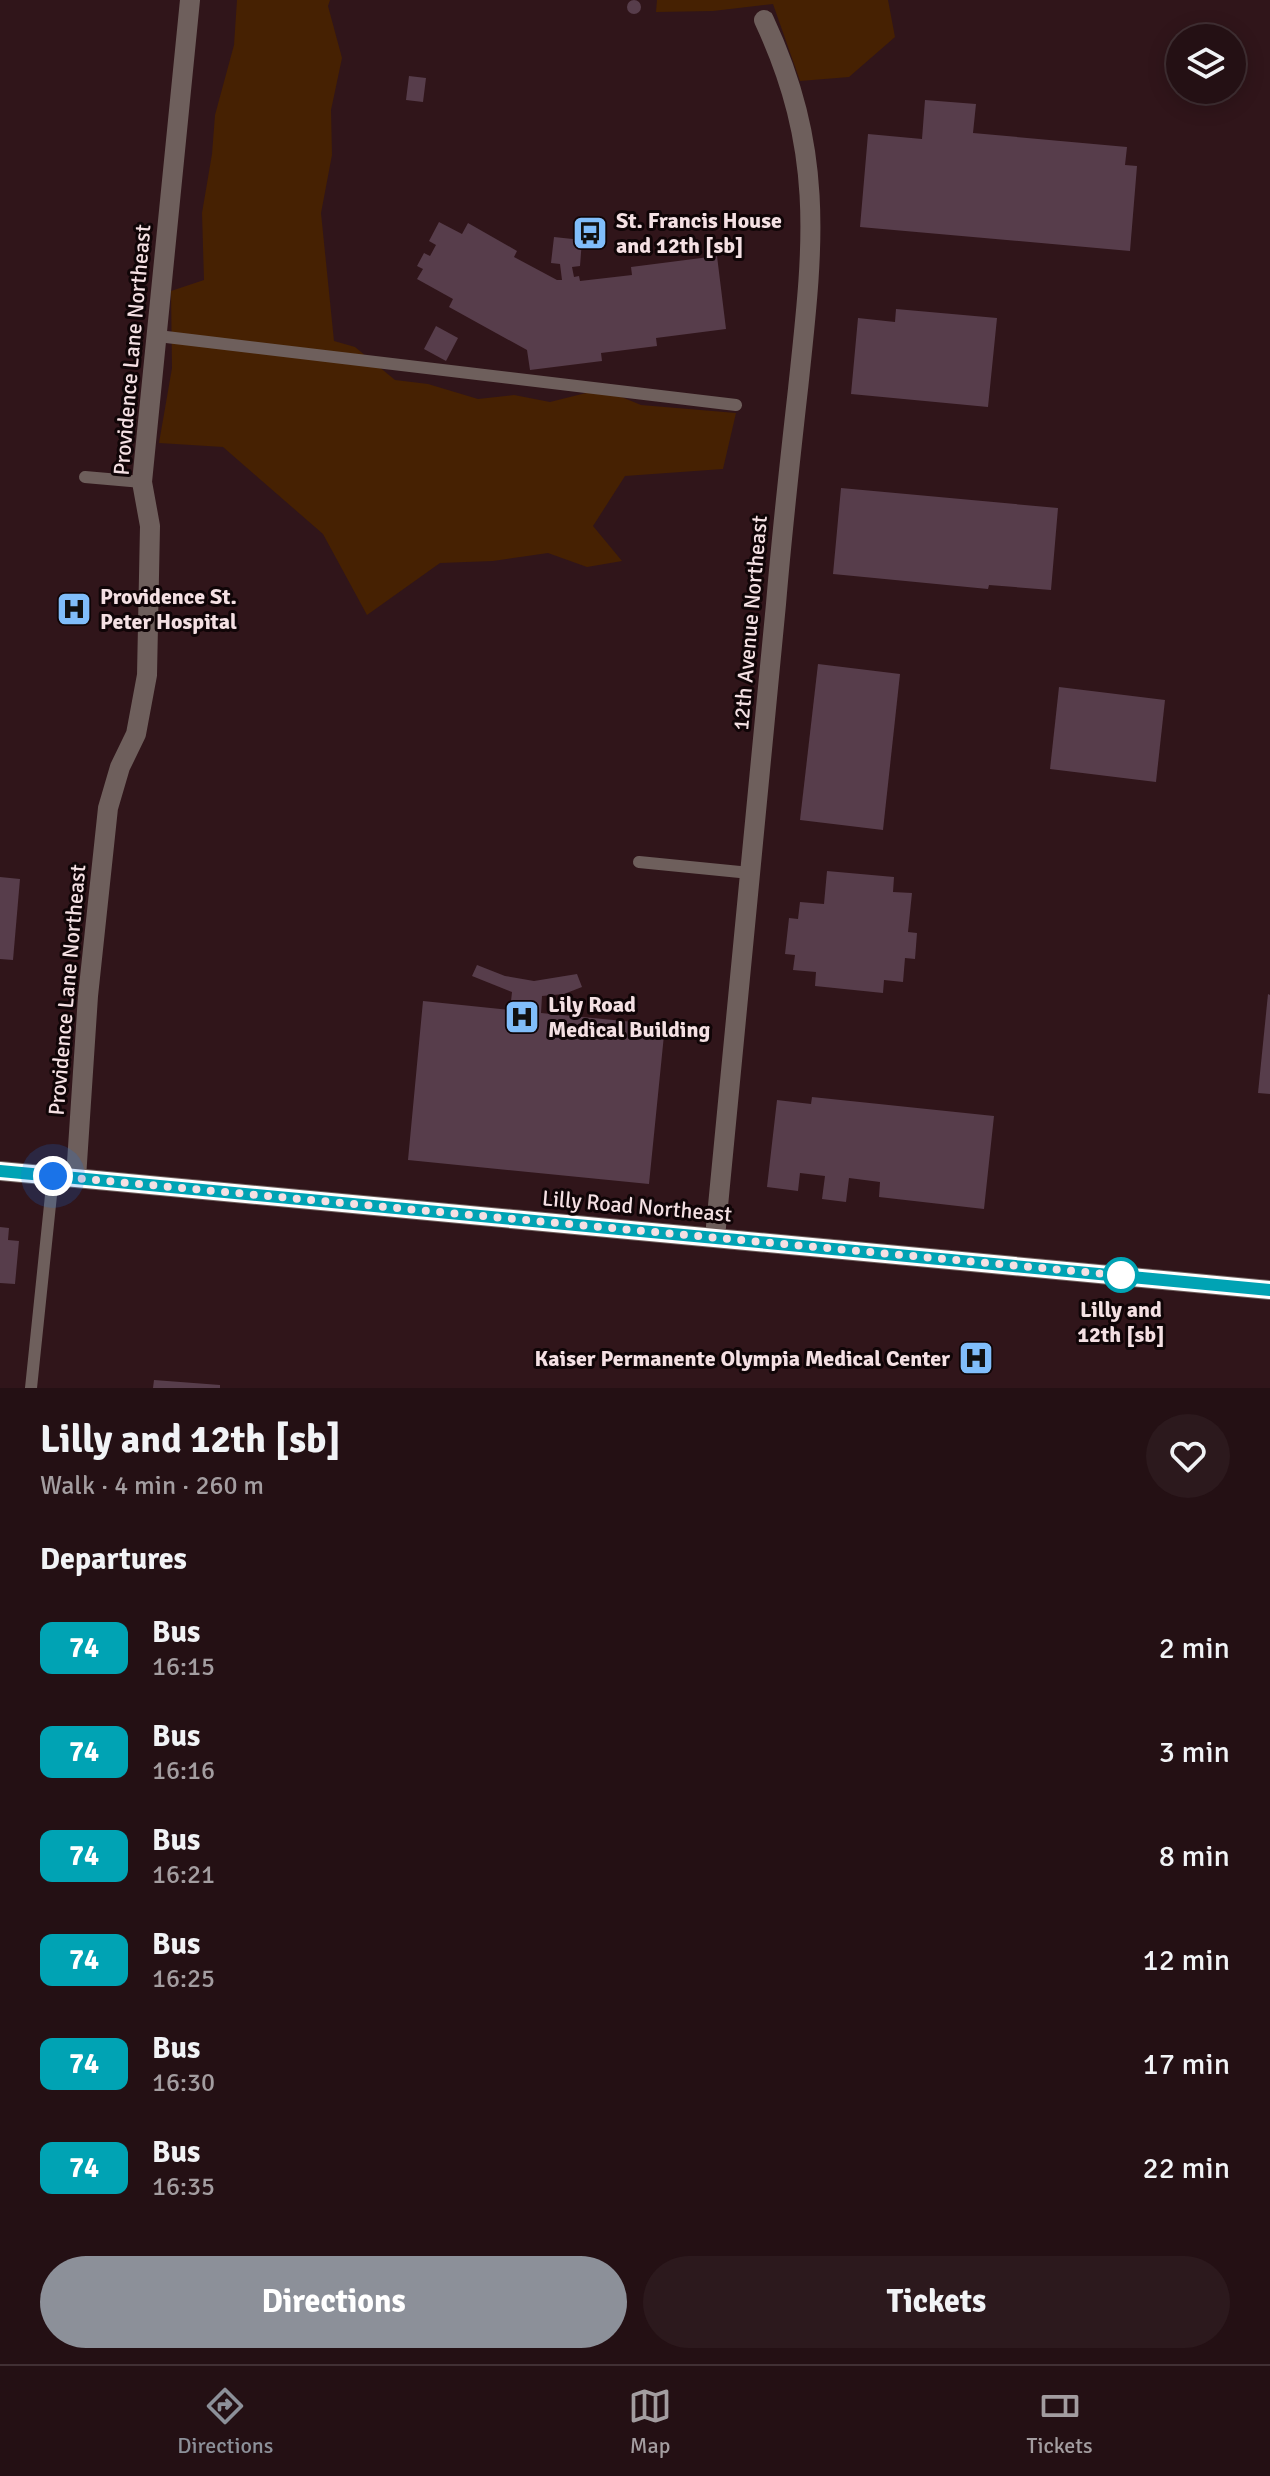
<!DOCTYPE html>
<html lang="en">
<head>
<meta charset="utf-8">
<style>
	:root { --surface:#241014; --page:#2c191d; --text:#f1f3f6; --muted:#a39da0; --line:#413034; --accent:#8c9099 }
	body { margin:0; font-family:Signika,sans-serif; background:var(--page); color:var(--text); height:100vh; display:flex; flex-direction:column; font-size:30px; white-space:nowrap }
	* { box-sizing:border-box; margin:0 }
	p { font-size:26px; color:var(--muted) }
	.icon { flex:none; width:44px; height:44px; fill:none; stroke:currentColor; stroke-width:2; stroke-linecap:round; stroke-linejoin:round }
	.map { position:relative; height:1388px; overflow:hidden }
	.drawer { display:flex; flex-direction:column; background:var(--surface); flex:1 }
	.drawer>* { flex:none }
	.badge { padding:0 16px; border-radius:12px; font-size:28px; line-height:52px }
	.buttons { position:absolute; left:1166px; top:24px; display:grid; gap:16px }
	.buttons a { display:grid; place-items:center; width:80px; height:80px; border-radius:50%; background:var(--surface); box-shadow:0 4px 20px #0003,0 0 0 2px var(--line); font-size:40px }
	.you { position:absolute; width:40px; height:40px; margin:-20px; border:6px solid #fff; border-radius:50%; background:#1a73e8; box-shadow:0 0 0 12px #1a73e833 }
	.map>.badge { position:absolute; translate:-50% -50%; box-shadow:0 0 0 4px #fff }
	h2 { padding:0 40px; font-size:30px; line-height:72px }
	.round { display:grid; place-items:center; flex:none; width:84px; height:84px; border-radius:42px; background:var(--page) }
	.overview { display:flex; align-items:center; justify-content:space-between; height:136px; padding:0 40px }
	h1 { font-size:38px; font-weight:800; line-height:60px }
	.button { display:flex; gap:16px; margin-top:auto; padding:16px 40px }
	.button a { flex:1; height:92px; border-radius:48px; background:var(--accent); color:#fff; font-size:32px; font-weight:800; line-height:92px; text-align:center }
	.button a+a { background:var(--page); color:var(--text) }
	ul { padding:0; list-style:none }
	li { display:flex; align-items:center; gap:24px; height:104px; padding:0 40px }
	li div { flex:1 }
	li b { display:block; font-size:30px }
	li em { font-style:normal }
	li .badge { min-width:88px; font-weight:700; text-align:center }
	.dock { display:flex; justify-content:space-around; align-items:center; height:112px; border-top:2px solid var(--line); background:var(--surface); font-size:22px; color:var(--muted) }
	.dock a { display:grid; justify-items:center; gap:4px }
	.dock .on { color:var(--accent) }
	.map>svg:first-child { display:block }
</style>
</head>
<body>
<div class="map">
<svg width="1270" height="1388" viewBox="0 0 1270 1388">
	<rect width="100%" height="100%" fill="#30151a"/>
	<g fill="#462102">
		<polygon points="237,0 330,0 328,6 342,58 331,110 332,155 321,213 334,341 355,347 395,380 428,384 478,399 514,395 550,402 602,389 641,405 736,413 723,469 625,476 593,526 622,561 587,567 548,553 493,561 440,563 367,615 323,534 223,447 159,443 172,368 171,291 204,280 202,213 212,154 215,115 234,45"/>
		<polygon points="657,0 888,0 895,37 849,77 800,81 773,4 713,11 656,12"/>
	</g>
	<g fill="#573d4b">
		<circle cx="634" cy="7" r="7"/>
		<polygon points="409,76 426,78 423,102 406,100"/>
		<polygon points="925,100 976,104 973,133 1127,147 1125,165 1137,166 1130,251 860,227 868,134 922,139"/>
		<polygon points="439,222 462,234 468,223 517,251 514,257 557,280 562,280 560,264 551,263 554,237 582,240 580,266 572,267 574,277 579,276 580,281 632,275 631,267 717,256 726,329 656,338 657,346 601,353 602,361 530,370 527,350 449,307 453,299 417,279 423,269 417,266 424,253 430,256 436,245 429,241"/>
		<polygon points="896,309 997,318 988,407 851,394 858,318 895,322"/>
		<polygon points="436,326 458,338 446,361 424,349"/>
		<polygon points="841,488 1058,508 1051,590 989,585 988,589 833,574"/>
		<polygon points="818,664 900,674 883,830 800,820"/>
		<polygon points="1059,687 1165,700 1156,782 1050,769"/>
		<polygon points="827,871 894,877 893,892 912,893 908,932 917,933 915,959 905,958 903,982 884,980 883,993 815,986 816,972 793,970 795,955 785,954 789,918 798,919 800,902 824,904"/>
		<polygon points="0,877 20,879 13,960 0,959"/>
		<polygon points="477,965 505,976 534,981 577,974 582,987 564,994 542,996 541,1013 665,1025 649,1184 408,1160 423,1001 510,1010 512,992 472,976"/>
		<polygon points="1268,994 1270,995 1270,1094 1258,1093"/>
		<polygon points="812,1097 994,1116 984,1209 879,1197 880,1182 849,1178 846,1202 822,1199 825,1176 800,1173 798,1191 767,1187 777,1100 811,1104"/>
		<polygon points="0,1227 9,1228 8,1240 19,1241 15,1284 0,1283"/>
		<polygon points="154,1380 220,1385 220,1388 153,1388"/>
	</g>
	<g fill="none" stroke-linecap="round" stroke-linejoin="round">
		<g stroke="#6e5f5c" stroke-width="12">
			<polyline points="158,336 736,405"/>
			<polyline points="85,477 142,482"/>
			<polyline points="639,862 750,873"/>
			<polyline points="31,1388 53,1176"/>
		</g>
		<g stroke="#6e5f5c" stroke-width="20">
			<polyline points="76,1178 88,996 108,808 120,767 136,734 147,675 150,526 142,482 190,0"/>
			<path d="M 715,1237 C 735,1026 756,815 776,604 C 782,532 790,460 798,389 C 813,248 826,153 764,20"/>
		</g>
		<polyline stroke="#6e5f5c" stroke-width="20" points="0,1171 1270,1290"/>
	</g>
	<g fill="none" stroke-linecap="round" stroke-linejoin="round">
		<g stroke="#fff" stroke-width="18">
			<polyline id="line" points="0,1171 1270,1290"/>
		</g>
		<use href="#line" stroke="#00a3b4" stroke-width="12"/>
		<polyline stroke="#f4e0e3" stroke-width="8" stroke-dasharray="0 14.4" points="53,1176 1127,1276 1121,1275"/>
	</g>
	<defs>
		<g id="bus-square" transform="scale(1.8)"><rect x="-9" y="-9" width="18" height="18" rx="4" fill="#80bdfa" stroke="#100507"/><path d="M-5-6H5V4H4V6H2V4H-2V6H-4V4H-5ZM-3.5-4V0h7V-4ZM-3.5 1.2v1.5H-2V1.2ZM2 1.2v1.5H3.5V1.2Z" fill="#111"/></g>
		<g id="hospital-square" transform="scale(1.8)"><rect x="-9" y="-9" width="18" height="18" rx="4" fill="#80bdfa" stroke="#100507"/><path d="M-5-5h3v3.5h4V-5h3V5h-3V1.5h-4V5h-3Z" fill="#111"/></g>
	</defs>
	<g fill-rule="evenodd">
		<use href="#bus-square" x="590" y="233"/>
		<use href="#hospital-square" x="74" y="609"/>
		<use href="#hospital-square" x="522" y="1017"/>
		<use href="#hospital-square" x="976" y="1358"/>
	</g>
	<circle fill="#fff" stroke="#00a3b4" stroke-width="4" cx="1121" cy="1275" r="16"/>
	<g text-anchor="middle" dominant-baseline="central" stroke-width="6" stroke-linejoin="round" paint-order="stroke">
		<g font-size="22" font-weight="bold" fill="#f4e0e3" stroke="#100507" text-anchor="start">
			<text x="616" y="220">St. Francis House<tspan x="616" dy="25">and 12th [sb]</tspan></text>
			<text x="100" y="596">Providence St.<tspan x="100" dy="25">Peter Hospital</tspan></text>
			<text x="548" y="1004">Lily Road<tspan x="548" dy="25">Medical Building</tspan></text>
			<text x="950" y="1358" text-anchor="end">Kaiser Permanente Olympia Medical Center</text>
		</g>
		<g font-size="22" fill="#f4e0e3" stroke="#100507">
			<text transform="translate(132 350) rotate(-85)">Providence Lane Northeast</text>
			<text transform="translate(750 623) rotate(-85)">12th Avenue Northeast</text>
			<text transform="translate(67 990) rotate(-85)">Providence Lane Northeast</text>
			<text transform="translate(637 1206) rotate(5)">Lilly Road Northeast</text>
		</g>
		<g font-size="22" font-weight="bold" fill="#f4e0e3" stroke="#100507">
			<text x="1121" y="1309">Lilly and<tspan x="1121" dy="25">12th [sb]</tspan></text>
		</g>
	</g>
</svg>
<div class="buttons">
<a><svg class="icon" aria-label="layers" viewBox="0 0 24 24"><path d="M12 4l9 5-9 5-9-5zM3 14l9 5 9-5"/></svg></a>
</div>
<div class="you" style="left:53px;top:1176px"></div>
</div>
<section class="drawer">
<div class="overview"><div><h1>Lilly and 12th [sb]</h1><p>Walk · 4 min · 260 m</p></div><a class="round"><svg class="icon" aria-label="heart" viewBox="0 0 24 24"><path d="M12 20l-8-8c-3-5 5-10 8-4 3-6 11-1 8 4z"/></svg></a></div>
<h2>Departures</h2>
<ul>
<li><span class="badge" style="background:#00a3b4;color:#fff">74</span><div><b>Bus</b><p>16:15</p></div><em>2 min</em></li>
<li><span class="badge" style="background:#00a3b4;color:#fff">74</span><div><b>Bus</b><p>16:16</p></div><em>3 min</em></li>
<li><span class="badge" style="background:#00a3b4;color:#fff">74</span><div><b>Bus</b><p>16:21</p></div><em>8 min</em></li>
<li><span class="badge" style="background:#00a3b4;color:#fff">74</span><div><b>Bus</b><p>16:25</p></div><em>12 min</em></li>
<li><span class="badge" style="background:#00a3b4;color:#fff">74</span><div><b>Bus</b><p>16:30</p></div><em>17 min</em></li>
<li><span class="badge" style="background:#00a3b4;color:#fff">74</span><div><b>Bus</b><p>16:35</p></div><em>22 min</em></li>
</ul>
<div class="button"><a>Directions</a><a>Tickets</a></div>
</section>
<nav class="dock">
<a class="on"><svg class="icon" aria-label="directions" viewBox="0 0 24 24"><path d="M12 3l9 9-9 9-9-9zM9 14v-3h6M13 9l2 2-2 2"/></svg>Directions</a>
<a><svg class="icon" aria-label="map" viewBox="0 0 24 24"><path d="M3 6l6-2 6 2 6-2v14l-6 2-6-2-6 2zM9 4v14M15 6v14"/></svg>Map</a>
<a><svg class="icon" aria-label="tickets" viewBox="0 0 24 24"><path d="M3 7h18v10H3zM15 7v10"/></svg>Tickets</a>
</nav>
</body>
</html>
